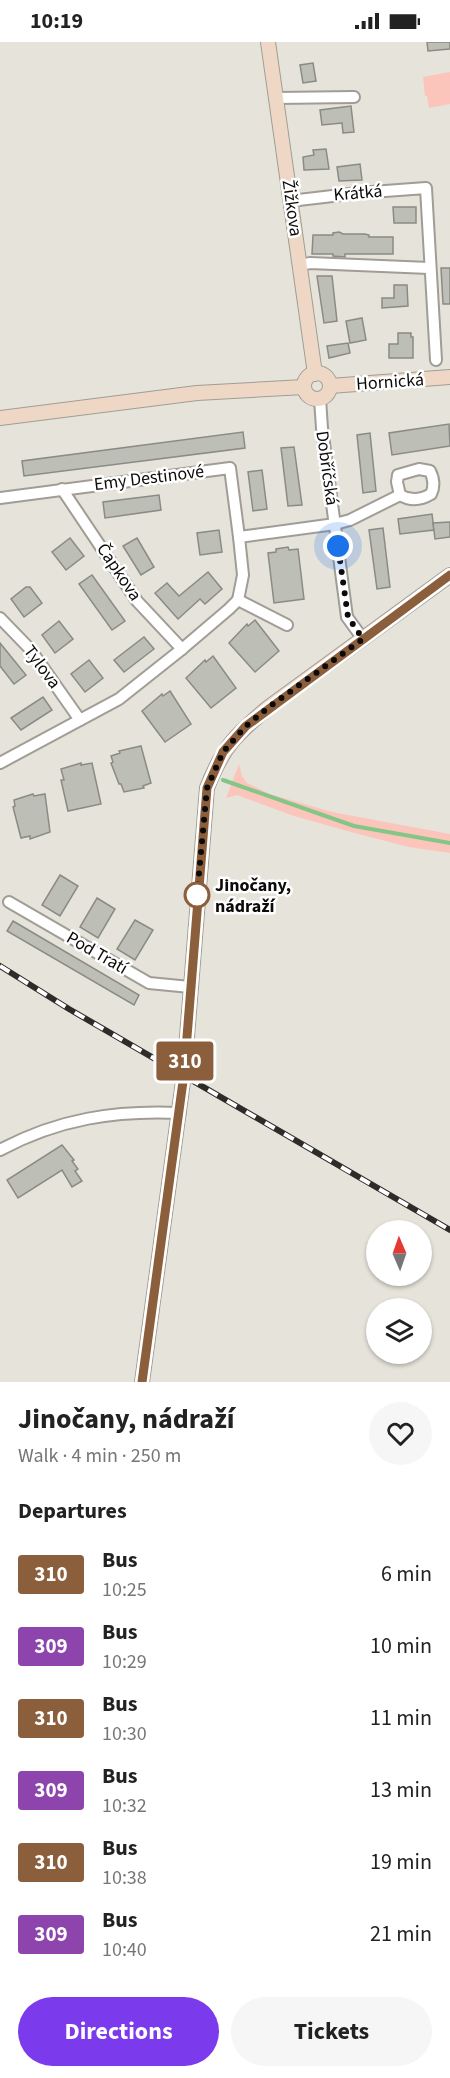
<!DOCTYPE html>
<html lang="en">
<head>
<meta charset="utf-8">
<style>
	:root { --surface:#fff; --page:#f6f6f6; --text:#222; --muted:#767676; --accent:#7c3aed }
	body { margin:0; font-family:"Source Sans 3",sans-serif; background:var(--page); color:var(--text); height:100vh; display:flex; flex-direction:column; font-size:22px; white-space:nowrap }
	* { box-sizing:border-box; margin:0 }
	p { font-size:20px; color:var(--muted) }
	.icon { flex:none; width:33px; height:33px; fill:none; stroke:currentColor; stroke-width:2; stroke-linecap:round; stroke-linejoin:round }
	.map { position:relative; height:1340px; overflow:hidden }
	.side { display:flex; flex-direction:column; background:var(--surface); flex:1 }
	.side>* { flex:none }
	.badge { padding:0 12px; border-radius:4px; font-size:21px; line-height:39px }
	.needle { width:39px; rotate:358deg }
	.buttons { position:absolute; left:366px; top:1178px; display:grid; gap:12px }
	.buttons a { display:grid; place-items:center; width:66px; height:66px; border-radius:50%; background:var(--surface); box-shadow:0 2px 4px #0004; font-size:30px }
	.you { position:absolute; width:30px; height:30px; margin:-15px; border:4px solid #fff; border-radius:50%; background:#1a73e8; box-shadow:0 0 0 9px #1a73e833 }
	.map>.badge { position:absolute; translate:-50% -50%; box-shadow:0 0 0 3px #fff }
	h2 { padding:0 18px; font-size:22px; line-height:54px }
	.round { display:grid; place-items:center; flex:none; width:63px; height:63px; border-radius:32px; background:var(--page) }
	.summary { display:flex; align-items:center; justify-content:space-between; height:102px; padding:0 18px }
	h1 { font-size:28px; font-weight:700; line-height:45px }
	.action { display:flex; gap:12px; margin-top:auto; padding:12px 18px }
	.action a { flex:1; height:69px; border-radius:36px; background:var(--accent); color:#fff; font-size:24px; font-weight:700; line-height:69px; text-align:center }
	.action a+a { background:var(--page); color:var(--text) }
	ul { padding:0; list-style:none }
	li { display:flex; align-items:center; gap:18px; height:72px; padding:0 18px }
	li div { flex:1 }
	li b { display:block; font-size:22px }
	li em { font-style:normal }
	li .badge { min-width:66px; font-weight:700; text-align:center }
	.status { display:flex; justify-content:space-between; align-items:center; height:42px; padding:0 30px; background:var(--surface); direction:ltr }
	.status svg { height:16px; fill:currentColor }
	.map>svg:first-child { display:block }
</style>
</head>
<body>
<div class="status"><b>10:19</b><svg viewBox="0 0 49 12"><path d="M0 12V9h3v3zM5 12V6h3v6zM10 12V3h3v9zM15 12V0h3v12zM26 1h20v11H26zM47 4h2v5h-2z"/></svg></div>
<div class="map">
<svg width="450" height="1340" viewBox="0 0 450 1340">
	<rect width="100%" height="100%" fill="#e6e3db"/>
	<g fill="#fcc5bb">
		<polygon points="450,30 450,62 429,66 427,54 425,54 423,35"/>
		<polygon points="239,722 242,734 247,741 270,752 332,770 450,792 450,811 409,805 358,792 294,774 237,753 226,756"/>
	</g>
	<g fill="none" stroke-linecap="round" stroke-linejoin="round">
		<polyline stroke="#84c588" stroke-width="4" points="223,738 354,784 450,801"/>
	</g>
	<g fill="#bdbeb6" stroke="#8a8b84" stroke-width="1.5">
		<polygon points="427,0 450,0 450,7 428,9"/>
		<polygon points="313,21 316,39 303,41 300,23"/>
		<polygon points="351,64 354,90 343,91 342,81 322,83 320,68"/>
		<polygon points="326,107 329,127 304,128 303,115 314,113 313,108"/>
		<polygon points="360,122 362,138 339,139 337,125"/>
		<polygon points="393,165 416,165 416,181 394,181"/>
		<polygon points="339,190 343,192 365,192 369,193 369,195 393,195 393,212 345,212 345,215 333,214 333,212 312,212 313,193 333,193 333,191"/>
		<polygon points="441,226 450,226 450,262 443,262"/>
		<polygon points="317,234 332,234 337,279 324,281"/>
		<polygon points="394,243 407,243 408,264 382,266 382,256 394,256"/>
		<polygon points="362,276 366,298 350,301 346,279"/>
		<polygon points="398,291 411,291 411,295 413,295 413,316 389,316 389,302 398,302"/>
		<polygon points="348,301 350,311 329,316 327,304"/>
		<polygon points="449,382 450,404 392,413 389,391"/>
		<polygon points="243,390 245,406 24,434 22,419"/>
		<polygon points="370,391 376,449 363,451 357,393"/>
		<polygon points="294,405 302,463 288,464 281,406"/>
		<polygon points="262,428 267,467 253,469 248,430"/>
		<polygon points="159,453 161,468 105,476 103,460"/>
		<polygon points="432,472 434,488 400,492 398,477"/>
		<polygon points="450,480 450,495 435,497 433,481"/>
		<polygon points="383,486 390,545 377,547 369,488"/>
		<polygon points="219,488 222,510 200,513 197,491"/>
		<polygon points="70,496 84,514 66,528 52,510"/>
		<polygon points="137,496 154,525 141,533 123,504"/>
		<polygon points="288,505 289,508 298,507 304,557 274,561 268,511 276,510 276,507"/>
		<polygon points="208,530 222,547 205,562 200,557 178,577 155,551 167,541 179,554"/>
		<polygon points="92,533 125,579 112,588 79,542"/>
		<polygon points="26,545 30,545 42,561 24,575 11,557"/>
		<polygon points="255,578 279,609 255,630 229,601 247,582 248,584"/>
		<polygon points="59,579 73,597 55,611 42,593"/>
		<polygon points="144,595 154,607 124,630 114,618"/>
		<polygon points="0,601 26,633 14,642 0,624"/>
		<polygon points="213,614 236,646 211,666 186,636 205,618 206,620"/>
		<polygon points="89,618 103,636 85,650 71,632"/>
		<polygon points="170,649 191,682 165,700 142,669 162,652 163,654"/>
		<polygon points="43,655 52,668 21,688 11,676"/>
		<polygon points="141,704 151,741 143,744 144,746 124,750 121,742 119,742 111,721 113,720 111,714 120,711 119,709"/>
		<polygon points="81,721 81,723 92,721 101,762 68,769 61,738 64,738 61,727"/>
		<polygon points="33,752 34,754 45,752 50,790 30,797 30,794 21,796 13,765 15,764 14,758"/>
		<polygon points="60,833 78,844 60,874 42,863"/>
		<polygon points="97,856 115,867 98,896 80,885"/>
		<polygon points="135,878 153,888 135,918 117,907"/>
		<polygon points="13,879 139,953 134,963 7,889"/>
		<polygon points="62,1103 74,1118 72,1119 78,1127 75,1129 82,1139 72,1145 62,1128 18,1156 7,1138"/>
	</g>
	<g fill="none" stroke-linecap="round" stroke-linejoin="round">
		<g stroke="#a09d96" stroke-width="14">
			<g id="street">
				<polyline points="277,56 354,55"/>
				<polyline points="290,159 358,151 426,146 436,318"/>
				<polyline points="300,223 310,221 429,226"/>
				<polyline points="320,357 322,386 347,575 363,597"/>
				<path d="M 419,427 L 430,429 C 434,437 435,444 431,452 C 421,458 410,459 400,453 L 397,440 L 398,433 Z"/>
				<polyline points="62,447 137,559 182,607"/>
				<polyline points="0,456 230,426 239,495"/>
				<polyline points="0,576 30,607 80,678"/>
				<polyline points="287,583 238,558 243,533 239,495 335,482 350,478 400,453"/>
				<polyline points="0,721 119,657 182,607 229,567 238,558"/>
				<polyline points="9,860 149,941 190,945"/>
				<path d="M 0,1108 C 58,1077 115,1068 180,1071"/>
			</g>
		</g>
		<g stroke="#a09d96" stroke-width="16">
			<g id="secondary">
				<polyline points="268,0 315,332"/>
				<circle cx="317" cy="344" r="13"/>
				<polyline points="330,344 450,335"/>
				<polyline points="0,376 197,351 304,345"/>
				<path d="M 142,1340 L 184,1032 L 207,746 C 223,705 235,693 269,665 L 450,533"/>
			</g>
		</g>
		<use href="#street" stroke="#fff" stroke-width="10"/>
		<use href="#secondary" stroke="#eed8c5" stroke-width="14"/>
		<g stroke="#2d2c29" stroke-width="6">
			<polyline id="rail" points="0,924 69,967 450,1188"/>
		</g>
		<use href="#rail" stroke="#fff" stroke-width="4" stroke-dasharray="11" stroke-linecap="butt"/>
	</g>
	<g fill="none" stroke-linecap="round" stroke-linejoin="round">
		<g stroke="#fff" stroke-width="14">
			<polyline id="line" points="142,1340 184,1032 207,746 223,710 246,684 450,533"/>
		</g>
		<use href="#line" stroke="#8b5e3c" stroke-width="9"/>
		<polyline stroke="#0c0b09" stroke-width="6" stroke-dasharray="0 10.8" points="197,853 207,746 223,710 246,684 269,665 363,597 348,575 338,504"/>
	</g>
	<circle fill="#fff" stroke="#8b5e3c" stroke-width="3" cx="197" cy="853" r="12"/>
	<g text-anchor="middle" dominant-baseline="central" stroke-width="5" stroke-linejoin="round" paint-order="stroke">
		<g font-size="18" fill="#0c0b09" stroke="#fff">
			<text transform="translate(358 151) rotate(-5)">Krátká</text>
			<text transform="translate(292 166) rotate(82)">Žižkova</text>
			<text transform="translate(390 340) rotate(-4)">Hornická</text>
			<text transform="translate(327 426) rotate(82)">Dobříčská</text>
			<text transform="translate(149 436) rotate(-7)">Emy Destinové</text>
			<text transform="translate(119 530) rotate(56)">Čapkova</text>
			<text transform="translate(42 625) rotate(53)">Tylova</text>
			<text transform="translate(97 911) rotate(30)">Pod Tratí</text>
		</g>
		<g font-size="18" font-weight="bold" fill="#0c0b09" stroke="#fff" text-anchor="start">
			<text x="215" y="843">Jinočany,<tspan x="215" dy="21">nádraží</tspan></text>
		</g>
	</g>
</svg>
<div class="buttons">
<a><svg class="needle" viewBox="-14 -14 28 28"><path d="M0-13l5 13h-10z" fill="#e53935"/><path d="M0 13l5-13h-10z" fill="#767676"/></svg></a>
<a><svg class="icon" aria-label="layers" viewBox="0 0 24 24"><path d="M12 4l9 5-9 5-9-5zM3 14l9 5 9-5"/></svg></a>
</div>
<div class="you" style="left:338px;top:504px"></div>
<b class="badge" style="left:185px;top:1019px;background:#8b5e3c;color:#fff">310</b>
</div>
<section class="side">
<div class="summary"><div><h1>Jinočany, nádraží</h1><p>Walk · 4 min · 250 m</p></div><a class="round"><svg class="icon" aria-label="heart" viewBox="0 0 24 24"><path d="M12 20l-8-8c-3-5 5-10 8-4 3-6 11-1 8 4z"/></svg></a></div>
<h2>Departures</h2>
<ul>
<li><span class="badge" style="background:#8b5e3c;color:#fff">310</span><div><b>Bus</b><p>10:25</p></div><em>6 min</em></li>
<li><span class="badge" style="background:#8e44ad;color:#fff">309</span><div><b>Bus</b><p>10:29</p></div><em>10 min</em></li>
<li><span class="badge" style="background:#8b5e3c;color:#fff">310</span><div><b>Bus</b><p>10:30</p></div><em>11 min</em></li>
<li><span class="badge" style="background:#8e44ad;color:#fff">309</span><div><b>Bus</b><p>10:32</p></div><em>13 min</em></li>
<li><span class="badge" style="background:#8b5e3c;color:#fff">310</span><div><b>Bus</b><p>10:38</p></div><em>19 min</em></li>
<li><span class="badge" style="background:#8e44ad;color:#fff">309</span><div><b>Bus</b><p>10:40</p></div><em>21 min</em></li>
</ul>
<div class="action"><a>Directions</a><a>Tickets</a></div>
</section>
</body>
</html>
